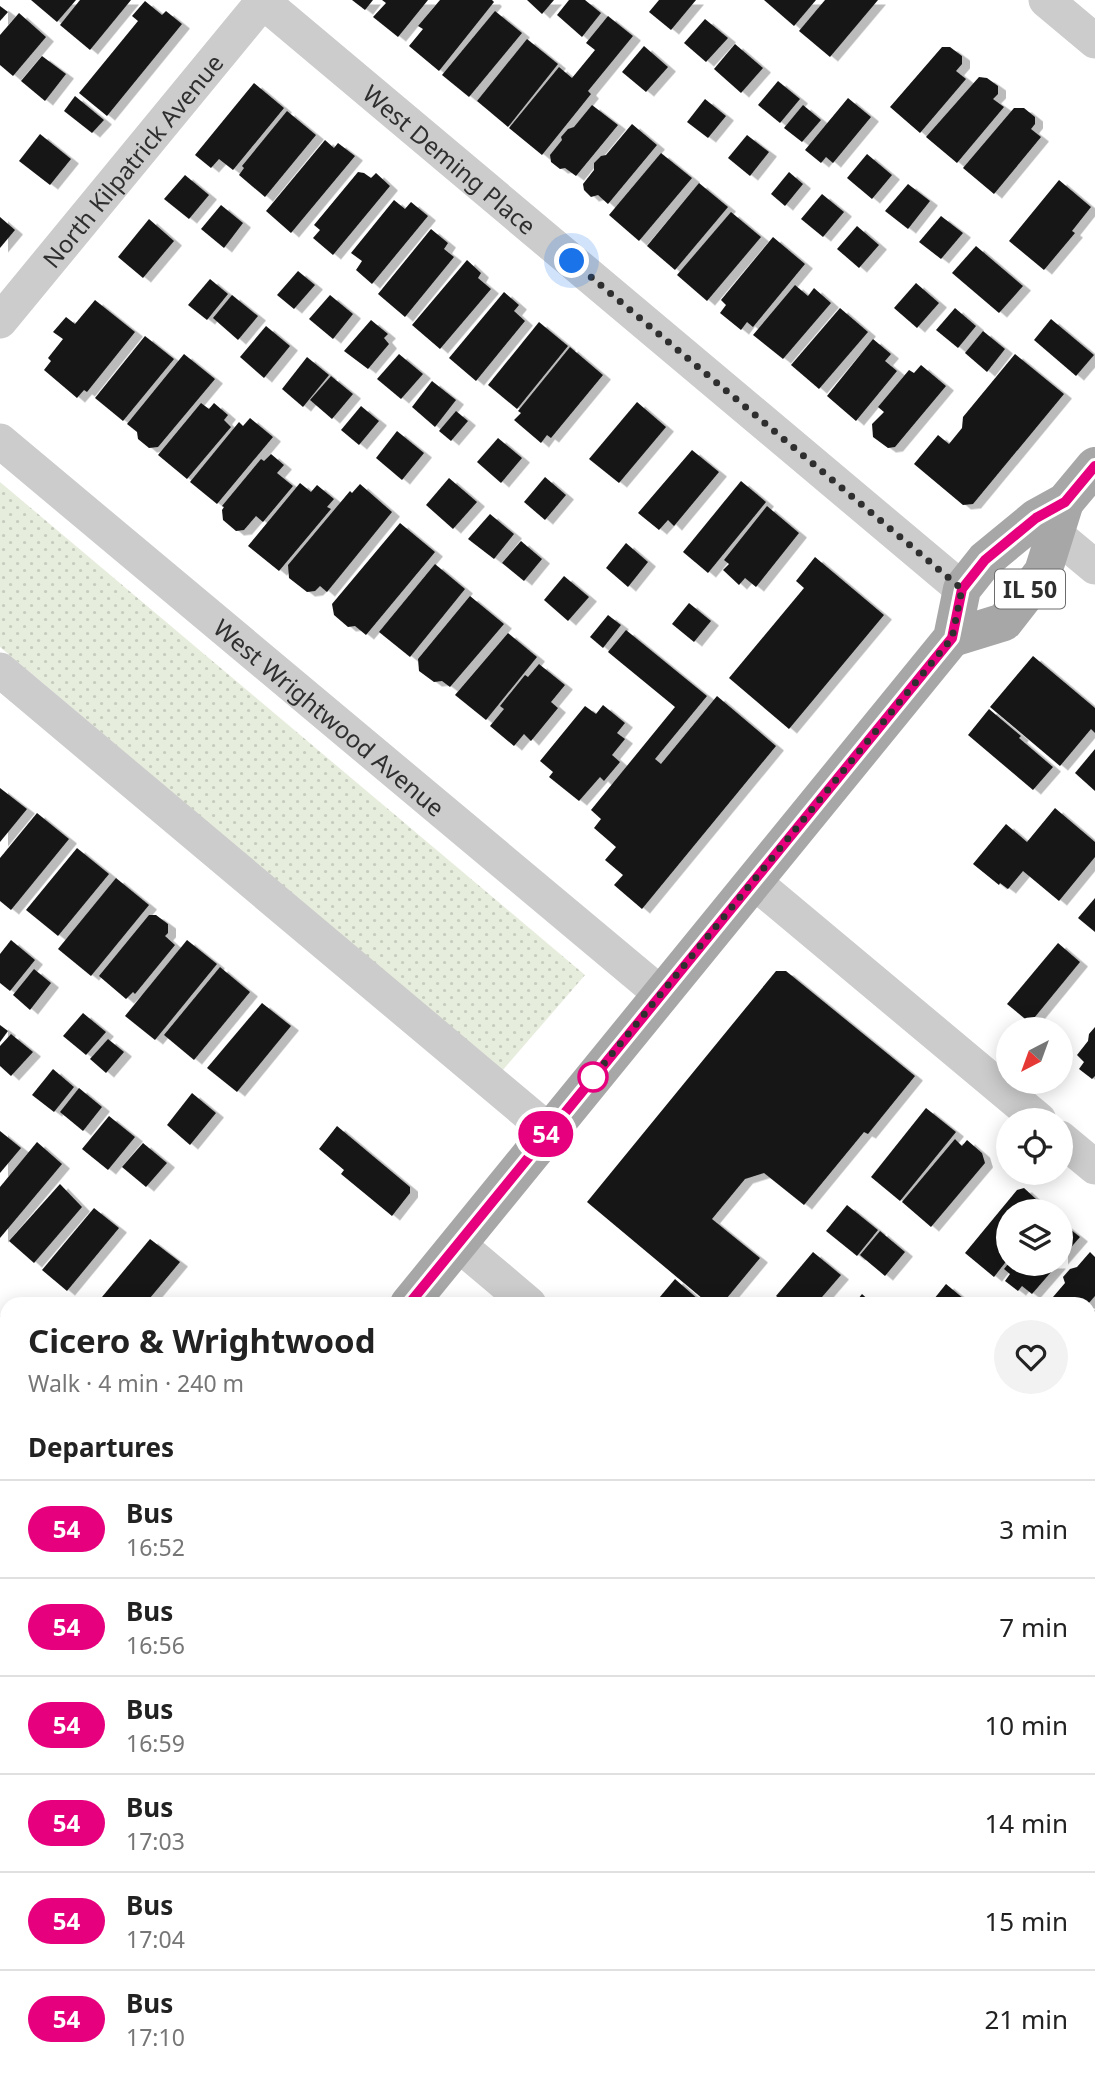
<!DOCTYPE html>
<html lang="en">
<head>
<meta charset="utf-8">
<style>
	:root { --surface:#fff; --page:#f2f2f2; --text:#222; --muted:#767676; --line:#e0e0e0 }
	body { margin:0; font-family:"Noto Sans",sans-serif; background:var(--page); color:var(--text); height:100vh; display:flex; flex-direction:column; font-size:26px; white-space:nowrap }
	* { box-sizing:border-box; margin:0 }
	p { font-size:23px; color:var(--muted) }
	.icon { flex:none; width:38px; height:38px; fill:none; stroke:currentColor; stroke-width:2; stroke-linecap:round; stroke-linejoin:round }
	.map { position:relative; flex:1; overflow:hidden }
	.side { position:absolute; left:0px; top:1297px; width:1096px; height:786px; display:flex; flex-direction:column; background:var(--surface); border-radius:21px 21px 0 0; box-shadow:0 4px 18px #0003 }
	.side>* { flex:none }
	.badge { padding:0 14px; border-radius:23px; font-size:24px; line-height:46px }
	.needle { width:46px; rotate:221deg }
	.buttons { position:absolute; left:996px; top:1017px; display:grid; gap:14px }
	.buttons a { display:grid; place-items:center; width:77px; height:77px; border-radius:50%; background:var(--surface); box-shadow:0 4px 18px #0003; font-size:35px }
	.you { position:absolute; width:35px; height:35px; margin:-18px; border:5px solid #fff; border-radius:50%; background:#1a73e8; box-shadow:0 0 0 10px #1a73e833 }
	.map>.badge { position:absolute; translate:-50% -50%; box-shadow:0 0 0 4px #fff }
	h2 { padding:0 28px; font-size:26px; line-height:63px }
	.round { display:grid; place-items:center; flex:none; width:74px; height:74px; border-radius:37px; background:var(--page) }
	.head { display:flex; align-items:center; justify-content:space-between; height:119px; padding:0 28px }
	h1 { font-size:33px; font-weight:700; line-height:52px }
	ul { padding:0; list-style:none }
	li { display:flex; align-items:center; gap:21px; height:98px; padding:0 28px; border-top:2px solid var(--line) }
	li div { flex:1 }
	li b { display:block; font-size:26px }
	li em { font-style:normal }
	li .badge { min-width:77px; font-weight:700; text-align:center }
	.map>svg:first-child { display:block }
</style>
</head>
<body>
<div class="map">
<svg width="1095" height="2082" viewBox="0 0 1095 2082">
	<defs>
		<pattern id="grass-dots" width="8" height="8" patternUnits="userSpaceOnUse" patternTransform="scale(1.75)"><rect width="8" height="8" fill="#e7eddd"/><path d="M2 2h.1M6 6h.1" fill="none" stroke="#c6ccbe" stroke-width="1.8" stroke-linecap="round"/></pattern>
		<filter id="shadow"><feDropShadow dx="8" dy="4.5" stdDeviation="0" flood-color="#0004"/></filter>
	</defs>
	<rect width="100%" height="100%" fill="#fff"/>
	<polygon fill="url(#grass-dots)" points="0,482 585,975 502,1071 0,647"/>
	<g fill="#161616" filter="url(#shadow)">
		<polygon points="31,0 76,0 57,22"/>
		<polygon points="80,0 131,0 90,50 60,25"/>
		<polygon points="352,0 373,0 365,10"/>
		<polygon points="382,0 428,0 398,37 373,17 386,3"/>
		<polygon points="440,0 492,0 494,2 439,71 409,46 423,29 418,26"/>
		<polygon points="527,0 554,0 542,14"/>
		<polygon points="569,0 585,0 601,13 582,37 557,15"/>
		<polygon points="659,0 696,0 671,30 649,12"/>
		<polygon points="764,0 816,0 794,26"/>
		<polygon points="825,0 878,0 830,57 799,31"/>
		<polygon points="145,1 162,15 166,11 182,24 107,116 79,93 138,21 132,16"/>
		<polygon points="0,6 8,12 0,21"/>
		<polygon points="495,11 522,33 469,97 442,75"/>
		<polygon points="19,13 46,37 13,76 0,65 0,35"/>
		<polygon points="608,16 633,36 588,91 591,94 542,155 509,128 559,67 572,78 595,50 586,43"/>
		<polygon points="705,19 728,38 706,62 684,43"/>
		<polygon points="527,39 558,64 508,127 477,101"/>
		<polygon points="735,44 763,68 741,93 714,69"/>
		<polygon points="644,46 668,67 646,92 622,72"/>
		<polygon points="942,47 950,47 962,56 962,64 956,71 966,79 920,133 890,107"/>
		<polygon points="42,56 66,74 45,101 21,81"/>
		<polygon points="979,77 987,78 998,86 998,94 993,99 1004,107 957,163 926,137"/>
		<polygon points="778,81 800,99 780,123 758,105"/>
		<polygon points="254,83 284,108 233,170 219,159 211,168 195,155"/>
		<polygon points="75,96 104,120 92,133 64,111"/>
		<polygon points="848,98 871,117 833,163 826,157 821,163 805,150"/>
		<polygon points="705,99 726,116 708,138 687,122"/>
		<polygon points="592,105 618,125 576,176 565,168 560,169 551,162 550,155 562,140 561,137 568,129 574,127"/>
		<polygon points="803,105 821,120 802,142 784,128"/>
		<polygon points="1014,108 1024,108 1035,117 1035,124 1031,129 1041,137 994,194 963,168"/>
		<polygon points="287,111 316,135 265,197 239,175 244,168 242,166"/>
		<polygon points="632,124 657,145 608,204 598,195 591,197 584,190 583,184 594,170 594,163 601,156 606,155"/>
		<polygon points="40,134 71,159 50,185 19,161"/>
		<polygon points="747,135 769,152 750,176 728,158"/>
		<polygon points="325,140 334,148 338,143 355,156 291,233 266,211"/>
		<polygon points="661,153 692,178 639,241 609,215"/>
		<polygon points="867,154 892,175 872,199 847,178"/>
		<polygon points="358,172 364,173 371,178 376,173 390,186 333,255 313,238 320,230 314,225"/>
		<polygon points="789,172 803,184 785,206 771,194"/>
		<polygon points="185,175 209,195 189,219 164,199"/>
		<polygon points="1059,180 1091,207 1072,231 1075,233 1044,270 1009,241"/>
		<polygon points="699,183 728,207 675,270 647,246"/>
		<polygon points="908,184 930,201 908,229 885,211"/>
		<polygon points="822,194 844,212 823,237 801,219"/>
		<polygon points="394,200 405,209 411,202 428,216 372,284 356,270 362,261 351,253"/>
		<polygon points="221,205 243,223 224,248 201,229"/>
		<polygon points="731,212 761,237 707,301 677,275"/>
		<polygon points="941,216 963,233 941,259 919,242"/>
		<polygon points="0,217 15,230 0,248"/>
		<polygon points="149,219 174,241 143,278 118,257"/>
		<polygon points="857,226 879,245 859,268 837,249"/>
		<polygon points="431,229 448,243 444,249 454,257 405,317 378,294"/>
		<polygon points="773,237 805,264 753,327 747,322 741,330 720,313 726,305 721,300"/>
		<polygon points="976,246 1023,286 999,313 952,273"/>
		<polygon points="467,260 481,273 478,278 491,289 440,349 412,325"/>
		<polygon points="298,271 315,285 294,309 277,295"/>
		<polygon points="210,279 228,294 207,320 188,305"/>
		<polygon points="916,283 939,303 917,328 894,308"/>
		<polygon points="795,285 808,296 814,288 831,303 783,359 753,335"/>
		<polygon points="504,292 519,305 514,311 525,321 476,381 449,358"/>
		<polygon points="232,295 258,316 238,340 213,318"/>
		<polygon points="330,295 353,314 333,339 309,319"/>
		<polygon points="95,300 135,332 87,392 84,390 77,398 44,370 51,361 48,358 63,339 53,332 66,317 75,324"/>
		<polygon points="840,308 868,332 819,389 791,365"/>
		<polygon points="955,308 976,326 958,348 936,330"/>
		<polygon points="1051,319 1094,355 1076,376 1034,340"/>
		<polygon points="371,320 388,334 384,338 389,344 368,369 344,351"/>
		<polygon points="539,322 568,346 517,409 488,385"/>
		<polygon points="266,326 290,346 264,378 240,357"/>
		<polygon points="983,331 1005,349 987,372 965,353"/>
		<polygon points="145,336 174,359 123,421 95,398"/>
		<polygon points="873,339 891,354 885,361 897,371 856,421 827,396"/>
		<polygon points="570,347 603,375 551,438 547,435 541,443 514,420 521,413 518,411"/>
		<polygon points="184,354 215,379 158,447 149,448 138,439 137,432 127,424"/>
		<polygon points="399,354 423,374 401,399 377,379"/>
		<polygon points="1015,354 1064,394 973,504 963,505 914,464 938,435 949,444 962,428 963,417"/>
		<polygon points="307,357 329,375 303,407 282,389"/>
		<polygon points="921,365 946,386 895,447 888,448 873,437 872,424 884,412 878,407 909,370 914,373"/>
		<polygon points="331,376 353,394 332,419 310,400"/>
		<polygon points="432,381 456,400 435,427 412,407"/>
		<polygon points="637,402 666,427 619,483 589,459"/>
		<polygon points="201,403 209,409 214,403 228,415 224,420 231,427 187,479 158,455"/>
		<polygon points="361,406 379,421 359,445 341,430"/>
		<polygon points="456,411 468,421 451,441 439,431"/>
		<polygon points="250,418 273,437 217,504 190,482 239,422 243,426"/>
		<polygon points="397,431 424,453 402,480 376,458"/>
		<polygon points="498,438 522,458 501,483 477,462"/>
		<polygon points="692,450 719,472 674,526 668,520 659,530 638,513"/>
		<polygon points="271,454 284,465 277,473 293,486 263,522 256,516 244,530 236,531 223,520 222,510 224,507 222,506 261,459 264,461"/>
		<polygon points="545,477 566,495 545,520 524,502"/>
		<polygon points="449,478 477,502 453,529 426,505"/>
		<polygon points="741,481 766,502 708,573 683,552"/>
		<polygon points="300,483 311,492 317,485 334,499 327,507 331,509 279,571 248,546"/>
		<polygon points="360,484 392,512 327,592 320,586 315,591 307,592 289,578 288,565 350,491 352,493"/>
		<polygon points="767,506 799,533 756,587 745,578 739,585 723,570 729,564 724,560"/>
		<polygon points="490,514 514,534 494,559 468,539"/>
		<polygon points="400,523 435,552 366,635 355,626 348,627 334,615 332,604"/>
		<polygon points="521,541 542,559 524,581 502,563"/>
		<polygon points="626,543 648,562 628,587 606,568"/>
		<polygon points="815,557 884,615 789,729 729,678 804,588 796,581"/>
		<polygon points="435,564 465,589 410,657 379,632"/>
		<polygon points="564,576 589,597 568,621 544,600"/>
		<polygon points="470,596 504,624 450,687 442,681 434,682 419,671 418,659"/>
		<polygon points="689,603 711,621 694,642 672,624"/>
		<polygon points="608,615 621,625 603,648 590,637"/>
		<polygon points="626,630 707,696 655,759 661,764 717,696 776,746 642,909 614,885 623,875 605,860 616,847 594,828 601,819 591,810 675,707 608,652"/>
		<polygon points="508,633 537,657 486,720 455,695"/>
		<polygon points="1033,656 1095,708 1095,733 1091,729 1060,766 990,707"/>
		<polygon points="539,664 565,685 551,702 558,708 531,741 524,734 514,746 490,726 504,709 500,706 525,675 528,677"/>
		<polygon points="603,705 625,723 617,733 625,739 612,755 620,762 604,781 600,777 579,801 549,777 553,772 540,761 585,706 596,714"/>
		<polygon points="989,709 1021,736 1019,738 1053,767 1033,790 968,735"/>
		<polygon points="1095,749 1095,791 1075,773"/>
		<polygon points="0,788 27,809 0,842"/>
		<polygon points="1055,808 1095,842 1095,857 1059,901 1023,871 1008,889 1000,883 999,885 973,864 1006,824 1027,842"/>
		<polygon points="37,813 69,839 11,910 0,901 0,858"/>
		<polygon points="77,848 109,874 58,936 26,910"/>
		<polygon points="116,878 149,905 91,976 58,949"/>
		<polygon points="1095,898 1095,932 1078,918"/>
		<polygon points="149,915 156,915 168,924 168,933 165,936 175,945 135,994 133,992 126,999 99,976"/>
		<polygon points="11,940 35,960 10,991 0,983 0,954"/>
		<polygon points="187,940 217,964 155,1040 125,1016"/>
		<polygon points="1058,943 1080,962 1030,1023 1007,1004"/>
		<polygon points="220,967 250,992 194,1060 164,1035"/>
		<polygon points="34,969 51,983 30,1010 13,995"/>
		<polygon points="776,971 786,971 915,1076 868,1134 864,1132 804,1205 764,1173 745,1179 712,1219 760,1258 722,1304 716,1304 711,1301 709,1304 587,1202"/>
		<polygon points="262,1003 291,1026 237,1092 207,1068"/>
		<polygon points="83,1013 106,1032 86,1055 63,1036"/>
		<polygon points="0,1025 8,1031 0,1042"/>
		<polygon points="1095,1027 1095,1076 1092,1079 1079,1069 1084,1062 1077,1055 1088,1041 1089,1034"/>
		<polygon points="11,1034 33,1052 11,1076 0,1066 0,1046"/>
		<polygon points="108,1039 124,1052 106,1073 90,1059"/>
		<polygon points="53,1069 74,1087 54,1112 32,1095"/>
		<polygon points="79,1088 102,1107 83,1131 60,1112"/>
		<polygon points="192,1093 216,1113 190,1145 167,1125"/>
		<polygon points="926,1108 956,1132 900,1201 871,1177"/>
		<polygon points="109,1116 135,1137 108,1170 82,1149"/>
		<polygon points="337,1126 410,1187 410,1193 392,1216 341,1174 344,1170 319,1149"/>
		<polygon points="0,1131 21,1148 0,1173"/>
		<polygon points="955,1139 962,1146 967,1140 982,1153 985,1163 931,1227 902,1202"/>
		<polygon points="37,1142 62,1164 0,1238 0,1187"/>
		<polygon points="143,1143 167,1163 146,1187 122,1167"/>
		<polygon points="60,1184 82,1207 34,1263 9,1241"/>
		<polygon points="1024,1188 1036,1199 1038,1207 1042,1211 1008,1211 1008,1259 994,1277 965,1253 1017,1190"/>
		<polygon points="847,1205 878,1230 857,1256 826,1231"/>
		<polygon points="94,1208 119,1228 67,1291 42,1270"/>
		<polygon points="1060,1221 1080,1237 1060,1260"/>
		<polygon points="880,1231 905,1252 885,1276 860,1255"/>
		<polygon points="150,1239 180,1262 145,1304 111,1304 102,1297"/>
		<polygon points="813,1252 841,1275 816,1304 786,1304 776,1296"/>
		<polygon points="1090,1252 1095,1257 1095,1296 1088,1304 1047,1304 1065,1283 1063,1277 1070,1269 1077,1267"/>
		<polygon points="1008,1264 1058,1264 1032,1294 1022,1286 1018,1291 1005,1281 1010,1274 1004,1269"/>
		<polygon points="675,1279 699,1300 696,1304 654,1304"/>
		<polygon points="946,1284 970,1304 930,1304"/>
		<polygon points="862,1294 873,1304 854,1304"/>
		<polygon points="1095,1310 1095,1357 1088,1352 1088,1318"/>
		<polygon points="1090,1409 1095,1413 1095,1448 1093,1451 1088,1448 1088,1412"/>
		<polygon points="1095,1516 1095,1532 1088,1526"/>
		<polygon points="0,1522 7,1528 7,1664 0,1673"/>
		<polygon points="1088,1589 1095,1595 1095,1628 1088,1635"/>
		<polygon points="1095,1643 1095,1696 1088,1691 1088,1651"/>
		<polygon points="1095,1849 1095,1898 1088,1906 1088,1857"/>
		<polygon points="70,2076 97,2076 92,2082 78,2082"/>
		<polygon points="399,2076 437,2076 431,2082 394,2082"/>
		<polygon points="520,2076 554,2076 548,2082 515,2082"/>
		<polygon points="559,2076 615,2076 609,2082 554,2082"/>
		<polygon points="621,2076 624,2076 632,2082 616,2082"/>
		<polygon points="832,2076 886,2076 880,2082 840,2082"/>
		<polygon points="899,2076 942,2076 937,2082 893,2082"/>
	</g>
	<g fill="none" stroke-linecap="round" stroke-linejoin="round">
		<g stroke="#ccc" stroke-width="35">
			<path id="s1" d="M 261,0 L 962,589"/>
			<polyline points="1046,0 1095,41"/>
			<path id="s2" d="M 0,321 L 264,0"/>
			<path id="s3" d="M 0,441 L 661,994"/>
			<polyline points="1036,518 1095,567"/>
			<polyline points="0,670 549,1131"/>
			<polyline points="753,881 1039,1120"/>
			<polyline points="1060,1138 1095,1167"/>
			<polyline points="458,1244 529,1304"/>
			<polyline points="0,1333 7,1339"/>
			<polyline points="1088,1771 1095,1777"/>
			<polyline points="1088,1980 1095,1972"/>
			<polyline points="723,2076 731,2082"/>
			<polyline points="1005,2082 1011,2076"/>
		</g>
		<g stroke="#a7a7a7" stroke-width="38">
			<polyline points="952,638 1004,622 1043,572 1065,502"/>
			<polyline points="409,1304 952,638 962,589 985,560 1036,518 1065,502 1095,466"/>
			<polyline points="0,1801 7,1793"/>
		</g>
	</g>
	<g fill="none" stroke-linecap="round" stroke-linejoin="round">
		<g stroke="#fff" stroke-width="16">
			<polyline id="line" points="409,1304 952,638 962,589 985,560 1036,518 1065,502 1095,466"/>
		</g>
		<use href="#line" stroke="#e6007e" stroke-width="10"/>
		<polyline stroke="#2f2f2f" stroke-width="7" stroke-dasharray="0 12.6" points="572,261 962,589 952,638 593,1077"/>
	</g>
	<circle fill="#fff" stroke="#e6007e" stroke-width="3.5" cx="593" cy="1077" r="14"/>
	<g text-anchor="middle" dominant-baseline="central" stroke-width="7" stroke-linejoin="round" paint-order="stroke">
		<rect fill="#fff" stroke="#6d6d6d" stroke-width="2" x="995" y="569.5" width="70" height="39" rx="5"/>
		<g font-size="23" font-weight="bold" fill="#2f2f2f">
			<text x="1030" y="589">IL 50</text>
		</g>
		<g font-size="24" fill="#2f2f2f" stroke="#fff">
			<text stroke="none"><textPath href="#s2" startOffset="208">North Kilpatrick Avenue</textPath></text>
			<text stroke="none"><textPath href="#s1" startOffset="247">West Deming Place</textPath></text>
			<text stroke="none"><textPath href="#s3" startOffset="430">West Wrightwood Avenue</textPath></text>
		</g>
	</g>
</svg>
<div class="buttons">
<a><svg class="needle" viewBox="-14 -14 28 28"><path d="M0-13l5 13h-10z" fill="#e53935"/><path d="M0 13l5-13h-10z" fill="#767676"/></svg></a>
<a><svg class="icon" aria-label="locate" viewBox="0 0 24 24"><circle cx="12" cy="12" r="6"/><path d="M12 2v4M12 18v4M2 12h4M18 12h4"/></svg></a>
<a><svg class="icon" aria-label="layers" viewBox="0 0 24 24"><path d="M12 4l9 5-9 5-9-5zM3 14l9 5 9-5"/></svg></a>
</div>
<div class="you" style="left:572px;top:261px"></div>
<b class="badge" style="left:546px;top:1134px;background:#e6007e;color:#fff">54</b>
<section class="side">
<div class="head"><div><h1>Cicero &amp; Wrightwood</h1><p>Walk · 4 min · 240 m</p></div><a class="round"><svg class="icon" aria-label="heart" viewBox="0 0 24 24"><path d="M12 20l-8-8c-3-5 5-10 8-4 3-6 11-1 8 4z"/></svg></a></div>
<h2>Departures</h2>
<ul>
<li><span class="badge" style="background:#e6007e;color:#fff">54</span><div><b>Bus</b><p>16:52</p></div><em>3 min</em></li>
<li><span class="badge" style="background:#e6007e;color:#fff">54</span><div><b>Bus</b><p>16:56</p></div><em>7 min</em></li>
<li><span class="badge" style="background:#e6007e;color:#fff">54</span><div><b>Bus</b><p>16:59</p></div><em>10 min</em></li>
<li><span class="badge" style="background:#e6007e;color:#fff">54</span><div><b>Bus</b><p>17:03</p></div><em>14 min</em></li>
<li><span class="badge" style="background:#e6007e;color:#fff">54</span><div><b>Bus</b><p>17:04</p></div><em>15 min</em></li>
<li><span class="badge" style="background:#e6007e;color:#fff">54</span><div><b>Bus</b><p>17:10</p></div><em>21 min</em></li>
</ul>
</section>
</div>
</body>
</html>
